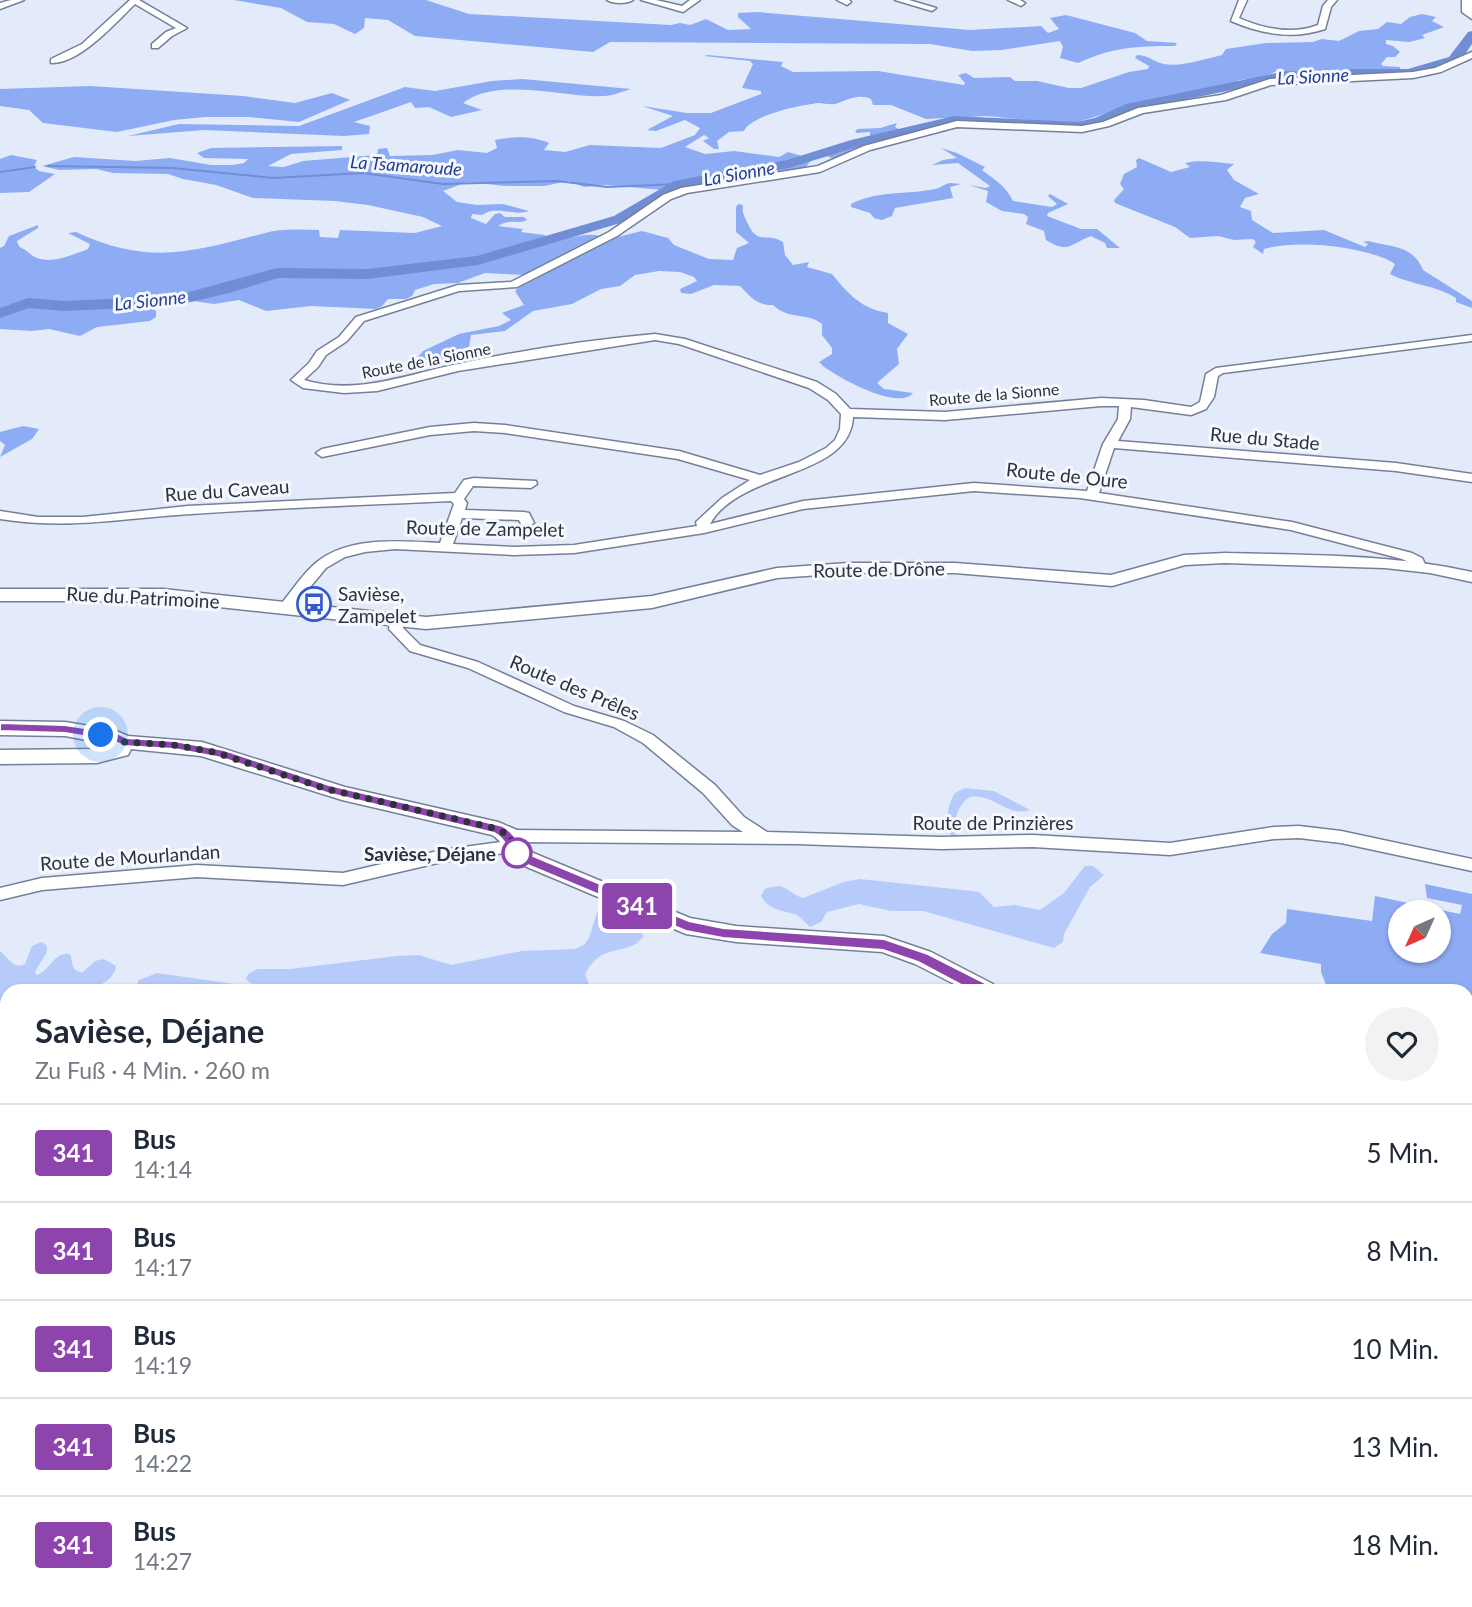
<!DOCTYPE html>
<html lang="de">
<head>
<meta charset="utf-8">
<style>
	:root { --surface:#fff; --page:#f2f2f3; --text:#1f2937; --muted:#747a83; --line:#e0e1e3 }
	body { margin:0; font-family:Lato,sans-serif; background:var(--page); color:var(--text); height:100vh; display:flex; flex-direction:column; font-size:26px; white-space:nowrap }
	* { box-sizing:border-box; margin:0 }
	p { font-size:23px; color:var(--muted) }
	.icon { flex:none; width:38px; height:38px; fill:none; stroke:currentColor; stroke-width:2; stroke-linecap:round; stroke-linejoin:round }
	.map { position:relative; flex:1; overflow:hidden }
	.sheet { position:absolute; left:0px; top:984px; width:1474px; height:625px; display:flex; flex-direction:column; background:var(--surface); border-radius:21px 21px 0 0; box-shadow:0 2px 5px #0004 }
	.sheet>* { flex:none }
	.badge { padding:0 14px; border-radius:5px; font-size:24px; line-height:46px }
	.needle { width:46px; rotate:225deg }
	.buttons { position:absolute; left:1388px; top:900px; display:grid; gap:14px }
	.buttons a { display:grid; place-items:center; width:63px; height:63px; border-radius:50%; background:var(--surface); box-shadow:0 2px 5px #0004; font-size:35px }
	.you { position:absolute; width:35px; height:35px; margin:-18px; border:5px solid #fff; border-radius:50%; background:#1a73e8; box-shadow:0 0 0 10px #1a73e833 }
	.map>.badge { position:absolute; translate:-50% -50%; box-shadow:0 0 0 4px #fff }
	.round { display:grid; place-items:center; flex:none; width:74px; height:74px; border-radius:37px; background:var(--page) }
	.headline { display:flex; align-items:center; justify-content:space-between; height:119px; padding:0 35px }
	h1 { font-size:33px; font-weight:700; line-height:52px }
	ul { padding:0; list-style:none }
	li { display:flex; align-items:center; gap:21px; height:98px; padding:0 35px; border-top:2px solid var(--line) }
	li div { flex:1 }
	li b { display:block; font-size:26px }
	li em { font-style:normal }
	li .badge { min-width:77px; font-weight:700; text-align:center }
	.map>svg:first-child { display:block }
</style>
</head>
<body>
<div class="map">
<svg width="1472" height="1607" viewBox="0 0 1472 1607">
	<rect width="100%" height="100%" fill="#e3ebfb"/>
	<g fill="#b6cbfa">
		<path d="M 965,788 L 994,791 L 1030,810 C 1008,818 993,793 970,797 C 957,804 951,826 957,838 L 952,838 C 944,826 947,805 955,793 Z"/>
		<path d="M 1085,866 L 1093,866 L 1104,875 L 1090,887 L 1064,934 L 1063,942 L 1054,948 L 923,911 L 891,911 L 859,904 L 827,912 L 821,922 L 810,927 C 805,923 802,918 797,915 C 783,910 769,911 761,896 L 765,889 C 787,881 785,892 803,898 L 844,882 L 860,879 L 972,891 L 979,892 L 994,907 L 1015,905 L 1040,910 L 1064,893 Z"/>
		<path d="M 613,906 C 633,912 639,916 643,937 C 627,958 603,940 585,974 L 591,990 L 286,990 L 250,983 L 246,979 L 248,974 L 257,969 L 290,969 L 397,956 L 419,955 L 451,965 L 522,951 L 575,949 L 584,945 L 589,938 L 597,912 L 603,907 Z"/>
		<path d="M 42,942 L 47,946 C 48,956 38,963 35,973 L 37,975 C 51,970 54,951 70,954 C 73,963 71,972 83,972 L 95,961 L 104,959 L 116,966 C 111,1001 34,990 7,990 L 7,1054 L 0,1055 L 0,951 C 9,958 13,970 25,964 L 32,946 Z"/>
		<polygon points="157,973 234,984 240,990 134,990 139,980"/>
		<polygon points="7,1148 7,1240 1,1241 0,1172"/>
		<polygon points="201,1601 305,1601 296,1607 196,1607"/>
	</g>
	<g fill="#8eacf4" fill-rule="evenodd">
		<path d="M 234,0 L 426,0 L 469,14 L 671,25 L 680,23 L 690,25 L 706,19 L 728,30 L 751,29 L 738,17 L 738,13 L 757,12 L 970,30 L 1041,26 L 1048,33 L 1059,29 L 1050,18 L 1066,15 L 1135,33 L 1147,41 L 1177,43 L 1175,46 C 1137,46 1113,47 1078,63 L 1060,58 L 1063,47 L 1060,41 L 1002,50 L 972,51 L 930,44 L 610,42 L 593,52 L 415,36 L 388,20 L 365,18 L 364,28 L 355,34 L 334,24 L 307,22 L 281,8 Z"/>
		<path d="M 1422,14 L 1436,17 L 1432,21 L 1444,27 L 1422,35 L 1425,38 L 1409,42 L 1386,40 L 1386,44 L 1393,46 L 1400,52 L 1395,57 L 1387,57 L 1381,64 L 1383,66 L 1400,67 L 1400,70 L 1298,73 L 1279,70 L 1264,77 L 1240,80 L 1237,81 L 1239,85 L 1236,87 L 1141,103 L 1071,124 L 987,116 L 926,119 L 891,105 L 873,105 L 871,99 C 859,93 847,100 835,104 C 829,105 824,103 818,103 C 801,105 751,115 744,131 L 729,132 L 717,141 L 719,149 L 714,149 L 703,141 L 709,138 L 704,135 L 685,147 L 705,154 L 734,151 L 779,157 L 788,152 L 806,157 L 870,138 L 870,132 L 857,133 L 855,131 L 858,129 L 880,128 L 897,123 L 895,127 L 900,130 L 907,128 L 913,130 L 851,150 L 849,155 L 836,160 L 827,156 L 811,160 L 806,167 L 798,171 L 752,174 L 731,180 L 698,178 L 663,190 L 606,185 L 584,187 L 569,181 L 544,186 L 505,186 L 467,182 L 443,191 L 457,202 L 477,205 L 503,204 L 529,211 C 513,217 496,204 482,215 L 472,214 L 471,218 L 486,224 L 495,214 L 500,213 L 505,217 L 524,217 L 527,220 C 518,225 510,218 498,226 L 523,229 L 521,232 L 545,235 L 545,238 L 539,241 L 483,256 L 480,258 L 483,261 C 510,259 584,226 602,237 L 525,275 L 485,273 L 458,283 L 434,284 L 415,290 L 412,296 L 406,299 L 388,299 L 382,306 L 376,309 L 311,306 L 266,311 L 239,300 L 214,304 L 193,301 L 189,297 C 175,302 162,294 151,306 L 156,311 L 156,317 L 150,321 L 97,327 L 80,336 L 49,329 L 32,331 L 0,329 L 0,248 L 4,246 L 9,236 L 38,225 L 38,228 L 17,241 C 19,249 22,247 28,252 C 44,268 69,256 88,249 L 90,244 L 68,233 L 76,232 C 149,266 192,252 265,233 C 282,228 302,230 319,230 L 320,237 L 338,238 L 340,230 L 415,233 L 442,226 L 423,217 L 368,205 L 335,201 L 253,198 L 216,185 L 183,179 L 168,174 L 113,173 L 96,169 L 59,170 L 42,166 L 74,157 L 135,161 L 170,158 L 211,165 L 233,165 L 244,163 L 248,159 L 204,158 L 197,153 L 211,148 L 342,146 L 342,150 L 291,154 L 268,166 L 284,167 L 303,161 L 377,155 L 378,149 L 387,148 L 390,156 L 432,155 L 458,150 L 487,153 L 497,148 L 495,140 C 511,136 534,136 549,143 L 544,150 L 565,152 L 590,145 L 661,148 L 695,135 L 700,128 L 685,120 L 656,131 L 647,130 L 673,116 L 642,106 L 687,113 L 711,113 L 761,94 L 761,91 L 742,88 L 753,64 L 750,61 L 704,56 L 708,55 L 783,62 L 781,66 L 793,72 L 878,71 L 964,85 L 965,83 L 958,75 L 966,73 L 974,78 L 1010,77 L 1015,81 L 1037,81 L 1069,88 L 1081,88 L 1129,72 L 1148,69 L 1149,66 L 1135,58 L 1137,55 C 1149,55 1153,62 1164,64 C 1183,67 1204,59 1222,55 L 1226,49 L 1266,43 L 1313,42 L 1322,39 L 1339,41 L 1359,31 L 1378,29 L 1387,22 L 1401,24 L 1410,17 Z"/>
		<path d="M 523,79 L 631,89 C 623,91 613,96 604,96 C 563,98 498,76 463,103 L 482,110 L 451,117 L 429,107 L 415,108 L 411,102 L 354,122 L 370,126 L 369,134 L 344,136 L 204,130 L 128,136 L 179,124 L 299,126 L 405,87 L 435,91 L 492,81 Z"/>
		<polygon points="90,86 243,96 295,103 332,93 350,100 299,122 249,117 205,117 174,120 117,132 43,123 29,110 0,106 0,89"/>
		<path d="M 941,148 L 957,153 L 985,167 L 982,170 C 995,180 1006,186 1013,201 L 1052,207 L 1057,204 L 1048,196 L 1050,194 L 1068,204 L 1048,213 L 1047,216 L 1081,229 L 1097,229 L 1120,248 L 1107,248 L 1105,243 L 1091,236 C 1070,244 1069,254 1046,240 L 1044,231 L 1026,224 L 1028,217 L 1024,214 L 1002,211 L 986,202 L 988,191 L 969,185 L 986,188 L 990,186 L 958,163 L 932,165 L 943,160 L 957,158 Z"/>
		<polygon points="11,155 37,160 34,167 39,171 55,174 29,192 0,193 0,159"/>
		<path d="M 1139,158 L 1171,172 L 1190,167 L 1185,163 C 1200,159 1219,163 1234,164 L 1227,170 L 1234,180 L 1259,194 L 1245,198 L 1240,207 L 1251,211 L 1252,220 L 1273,233 L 1324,230 L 1365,247 L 1368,244 L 1363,242 L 1368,241 C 1391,247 1413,245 1423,270 L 1472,301 L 1472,308 L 1456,302 L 1456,298 C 1436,285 1411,285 1390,274 L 1395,264 C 1368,246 1296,239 1264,249 L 1263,254 L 1253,247 L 1256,242 L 1253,239 L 1234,240 L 1218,236 L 1190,238 L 1175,227 L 1115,203 L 1114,200 L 1124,189 L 1120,184 L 1124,174 L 1137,167 L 1136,160 Z"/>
		<path d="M 950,183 L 961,184 L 950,187 L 953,198 L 895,208 L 892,216 L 882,220 L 874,218 L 870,213 L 851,207 L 851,204 C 879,190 906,195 935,189 C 941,188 944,184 950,183 Z"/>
		<path d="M 738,204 L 743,205 C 742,213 744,215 747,222 C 758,247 766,231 783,242 L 785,255 L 793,265 L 809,262 L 807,267 L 832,274 C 848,294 862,309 888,313 L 888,323 L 908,334 L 897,349 L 899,364 L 877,383 L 884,389 L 913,393 C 898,411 839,378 823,366 L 819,362 L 832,354 L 832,348 L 822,335 L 822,324 C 807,312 788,320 773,305 C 757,306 750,296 740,286 L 714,285 L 691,294 L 681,293 L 680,289 L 697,281 L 694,277 L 680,272 L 659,271 L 635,275 L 620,286 L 601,289 L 572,304 L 533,311 L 505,331 L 471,335 L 469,347 C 452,357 428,370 408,365 L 408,362 L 416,359 L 423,351 L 459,334 L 499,326 L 511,320 L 502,313 L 524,305 L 515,291 L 518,288 L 613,238 L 642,231 L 668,238 L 674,245 L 709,259 L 733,260 L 737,248 L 749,243 L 736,232 L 736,207 Z"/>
		<polygon points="23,426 39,429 32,439 0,457 5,445 0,441 0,432"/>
		<path d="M 1425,884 L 1472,894 L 1472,998 L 1467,997 L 1466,990 L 1391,990 L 1376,984 L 1363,986 L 1361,990 L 1328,990 L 1321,972 L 1321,964 L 1260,953 L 1272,934 L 1286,923 L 1287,909 L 1372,921 L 1375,896 L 1460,914 L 1462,905 L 1427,898 ZM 1400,912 L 1438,912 L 1438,950 L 1400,950 Z"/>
	</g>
	<polygon fill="#718ed4" points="7,1263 7,1340 0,1337 0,1264"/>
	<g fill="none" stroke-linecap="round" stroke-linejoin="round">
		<g stroke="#718ed4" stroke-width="2">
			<polyline points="48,166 173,168 273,178 363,173 443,184 557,181 607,187 679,184"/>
			<polyline points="0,172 35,167"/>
		</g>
		<polygon fill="#718ed4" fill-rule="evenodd" points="1472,31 1472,44 1459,63 1409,77 1350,77 1318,81 1286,79 1130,111 1104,124 1077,130 954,124 860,146 789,168 683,188 624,222 478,265 367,279 278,278 229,293 174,306 64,311 29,308 0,318 0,308 28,298 64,301 174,296 277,268 367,269 477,256 614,216 674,181 787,160 851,140 954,116 1077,122 1095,118 1126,104 1286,71 1318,73 1350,69 1408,69 1449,57 1468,32"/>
		<g stroke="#758098" stroke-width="3">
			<g id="street">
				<polygon points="11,0 24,0 0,9 0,3"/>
				<path d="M 130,0 L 139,0 L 187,28 L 172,36 L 158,48 L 152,48 L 152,44 L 166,32 L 176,28 L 135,4 C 115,23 80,64 51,63 L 51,59 L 82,44 Z"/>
				<path d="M 607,0 L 633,0 C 627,4 613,4 607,0 Z"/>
				<polygon points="641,0 656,0 682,6 690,0 700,0 683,12"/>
				<polygon points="837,0 849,0 851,2 847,5"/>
				<polygon points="895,0 909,0 936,8 932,11"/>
				<polygon points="1008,0 1020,0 1025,3 1021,6"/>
				<path d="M 1239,0 L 1247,0 L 1239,18 C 1264,29 1292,35 1318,25 L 1323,6 L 1328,0 L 1337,0 L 1331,7 L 1325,29 C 1293,40 1261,34 1231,21 Z"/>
				<path d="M 1472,52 L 1472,58 L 1441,72 L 1413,78 L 1271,85 L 1226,100 L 1143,113 L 1109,126 L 1082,132 L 957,127 L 870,150 L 820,172 L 687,193 L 671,199 L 617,236 L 517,287 L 459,291 L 364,321 L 347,341 L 326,355 L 318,367 L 304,380 C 356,396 408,374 458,364 C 522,350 589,340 655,334 L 685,339 L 817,382 L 836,394 L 850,409 L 945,412 L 1101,398 L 1144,400 L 1191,407 L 1200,402 L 1206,374 L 1216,368 L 1472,335 L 1472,341 L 1223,373 L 1218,376 L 1214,397 L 1206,409 L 1191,415 L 1131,407 L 1130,419 L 1118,441 L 1396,463 L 1472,474 L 1472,482 L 1396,471 L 1114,448 L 1099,493 L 1292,522 L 1412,553 L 1422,558 L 1426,566 L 1424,569 L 1414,569 L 1411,563 L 1402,559 L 1291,530 L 1080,498 L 974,491 L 803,509 L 704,533 L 574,553 L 514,555 L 395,549 L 365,552 L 345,557 L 326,568 L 291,610 L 281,610 L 279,607 L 281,604 C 292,591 303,573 317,562 C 349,536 401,541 440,543 L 454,504 L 451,501 C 364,505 277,508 191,514 C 122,518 70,530 0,519 L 0,511 L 38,517 L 83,517 L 188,506 L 455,493 L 464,480 L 474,478 L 536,481 L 537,484 L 531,488 L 473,486 L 464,499 L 467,503 L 465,510 L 524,512 L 529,513 L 534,523 L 527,527 L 522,526 L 519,520 L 462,518 L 453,544 L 514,547 L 574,545 L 697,526 L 696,522 L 722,498 L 750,480 L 678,459 L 505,433 L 474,431 L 430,435 L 322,457 L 316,453 L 322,449 L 430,427 L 474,423 L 505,425 L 679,451 L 760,475 L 799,462 L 826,448 L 835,440 L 840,429 L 841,414 L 828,400 L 809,388 L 679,344 L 655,340 L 458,371 L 377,391 L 344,393 L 303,388 L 291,380 L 309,363 L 317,351 L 339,337 L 356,317 L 458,285 L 511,282 L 609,232 L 663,195 L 681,188 L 818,166 L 864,146 L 957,121 L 1082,126 L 1103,122 L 1138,108 L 1221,95 L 1270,79 L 1413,72 L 1435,68 ZM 1101,406 L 1119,406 L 1118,419 L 1103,444 L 1087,491 L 974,483 L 803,501 L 710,524 C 740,470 850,479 853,417 L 945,420 Z"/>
				<polygon points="397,617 402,618 403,628 420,645 478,662 574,706 624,721 653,735 715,785 744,817 767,832 941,837 1033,835 1170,843 1274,827 1299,826 1341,831 1472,859 1472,871 1341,843 1299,838 1274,839 1170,855 1033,847 941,849 797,844 516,842 520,846 512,852 442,862 343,885 197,877 42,890 0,900 0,888 42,878 197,865 343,873 442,850 508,841 502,836 510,830 743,832 732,825 703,793 643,743 614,727 564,712 468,668 410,651 389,629 390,621"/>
				<polygon points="1466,1184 1472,1186 1472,1202 1466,1200"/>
				<polygon points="1472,1218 1472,1234 1466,1235 1466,1219"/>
			</g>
		</g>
		<g stroke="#758098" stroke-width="3">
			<g id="secondary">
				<polygon points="1462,0 1472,0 1472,19 1462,12"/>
				<path d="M 1225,553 C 1308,555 1391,554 1472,572 L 1472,582 L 1430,573 L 1385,568 L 1225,563 L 1185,565 L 1112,586 L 955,573 L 848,573 L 777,578 L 652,608 L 426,629 L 163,601 L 0,601 L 0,589 L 163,589 L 426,617 L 652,596 L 777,568 L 848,563 L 955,563 L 1111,575 L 1184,555 Z"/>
				<path d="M 0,721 L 65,722 L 114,730 L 128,736 L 202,742 L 345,787 L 498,822 L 517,830 L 523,845 L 531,852 L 690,918 L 736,926 L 884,936 L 931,952 L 993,984 L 997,990 L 966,990 L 915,964 L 882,952 L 736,942 L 686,934 L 515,862 C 506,854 503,841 492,835 L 342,800 L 201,756 L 131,749 L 128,755 L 97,763 L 0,764 L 0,750 L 97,749 L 113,745 L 65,736 L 0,735 Z"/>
				<polygon points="1472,1100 1472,1120 1466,1121 1466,1101"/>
				<rect x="1466" y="1414" width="6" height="26"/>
				<polygon points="1287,1601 1325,1601 1327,1607 1289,1607"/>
			</g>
		</g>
		<use href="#street" fill="#fff" fill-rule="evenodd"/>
		<use href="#secondary" fill="#fff" fill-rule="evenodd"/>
	</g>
	<path fill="#8e44ad" stroke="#fff" stroke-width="2" d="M 0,723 L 65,725 L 117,733 L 127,738 L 174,741 L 224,750 L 329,785 L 503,826 C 516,833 517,844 528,854 L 689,921 L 723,928 L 884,939 L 928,954 L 991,986 L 993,990 L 985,996 L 980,995 L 918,962 L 883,950 L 723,938 L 686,931 L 518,861 C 508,852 506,839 494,833 L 327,793 L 222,758 L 174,749 L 124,746 L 113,741 L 65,733 L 0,731 Z"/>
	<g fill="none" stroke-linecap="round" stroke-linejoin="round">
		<polyline stroke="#2d323c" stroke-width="7" stroke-dasharray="0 12.6" points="101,735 117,737 124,742 174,745 214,752 327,789 494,828 509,835 517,853"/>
	</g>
	<defs>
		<g id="bus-ring" transform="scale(1.75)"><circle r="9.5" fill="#f5f8fe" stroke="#3459ca" stroke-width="1.5"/><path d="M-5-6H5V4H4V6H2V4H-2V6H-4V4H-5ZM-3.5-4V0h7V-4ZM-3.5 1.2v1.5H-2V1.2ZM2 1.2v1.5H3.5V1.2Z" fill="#3459ca"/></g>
	</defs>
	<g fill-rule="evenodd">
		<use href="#bus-ring" x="314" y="604"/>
	</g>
	<circle fill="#fff" stroke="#8e44ad" stroke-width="3.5" cx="517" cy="853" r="14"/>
	<g text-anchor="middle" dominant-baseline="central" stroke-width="6" stroke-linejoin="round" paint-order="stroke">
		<g font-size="16" fill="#2d323c" stroke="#f5f8fe">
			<text transform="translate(426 360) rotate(-11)">Route de la Sionne</text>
			<text transform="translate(994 394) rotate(-5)">Route de la Sionne</text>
		</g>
		<g font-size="18" font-style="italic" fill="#233e90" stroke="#f5f8fe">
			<text transform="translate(1313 76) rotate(-3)">La Sionne</text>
			<text transform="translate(406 165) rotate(4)">La Tsamaroude</text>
			<text transform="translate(739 173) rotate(-10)">La Sionne</text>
			<text transform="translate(150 300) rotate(-6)">La Sionne</text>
		</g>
		<g font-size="19" fill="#2d323c" stroke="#f5f8fe">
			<text transform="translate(1265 438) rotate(5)">Rue du Stade</text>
			<text transform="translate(1067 475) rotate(6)">Route de Oure</text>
			<text transform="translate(227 490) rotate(-4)">Rue du Caveau</text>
			<text transform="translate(485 528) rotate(1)">Route de Zampelet</text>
			<text transform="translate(879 569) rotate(-1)">Route de Drône</text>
			<text transform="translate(143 597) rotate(3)">Rue du Patrimoine</text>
			<text transform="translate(575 687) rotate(23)">Route des Prêles</text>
			<text x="993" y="822">Route de Prinzières</text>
			<text transform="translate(130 857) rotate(-4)">Route de Mourlandan</text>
		</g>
		<g font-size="19" fill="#2d323c" stroke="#f5f8fe" text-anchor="start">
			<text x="338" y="593">Savièse,<tspan x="338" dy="22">Zampelet</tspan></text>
		</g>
		<g font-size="19" font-weight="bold" fill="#2d323c" stroke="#f5f8fe" text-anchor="end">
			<text x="496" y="853">Savièse, Déjane</text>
		</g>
	</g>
</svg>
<div class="buttons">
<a><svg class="needle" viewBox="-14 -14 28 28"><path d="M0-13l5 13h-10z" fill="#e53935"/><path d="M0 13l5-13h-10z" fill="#747a83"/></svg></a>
</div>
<div class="you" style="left:101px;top:735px"></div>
<b class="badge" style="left:637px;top:906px;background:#8e44ad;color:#fff">341</b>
<section class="sheet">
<div class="headline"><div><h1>Savièse, Déjane</h1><p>Zu Fuß · 4 Min. · 260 m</p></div><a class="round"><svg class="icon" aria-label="heart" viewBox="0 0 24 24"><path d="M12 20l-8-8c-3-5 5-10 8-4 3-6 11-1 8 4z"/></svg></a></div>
<ul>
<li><span class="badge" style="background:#8e44ad;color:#fff">341</span><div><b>Bus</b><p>14:14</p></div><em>5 Min.</em></li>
<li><span class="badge" style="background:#8e44ad;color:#fff">341</span><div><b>Bus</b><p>14:17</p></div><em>8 Min.</em></li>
<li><span class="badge" style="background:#8e44ad;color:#fff">341</span><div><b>Bus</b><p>14:19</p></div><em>10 Min.</em></li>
<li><span class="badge" style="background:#8e44ad;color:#fff">341</span><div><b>Bus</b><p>14:22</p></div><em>13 Min.</em></li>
<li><span class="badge" style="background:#8e44ad;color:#fff">341</span><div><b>Bus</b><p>14:27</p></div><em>18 Min.</em></li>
</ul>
</section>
</div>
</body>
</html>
